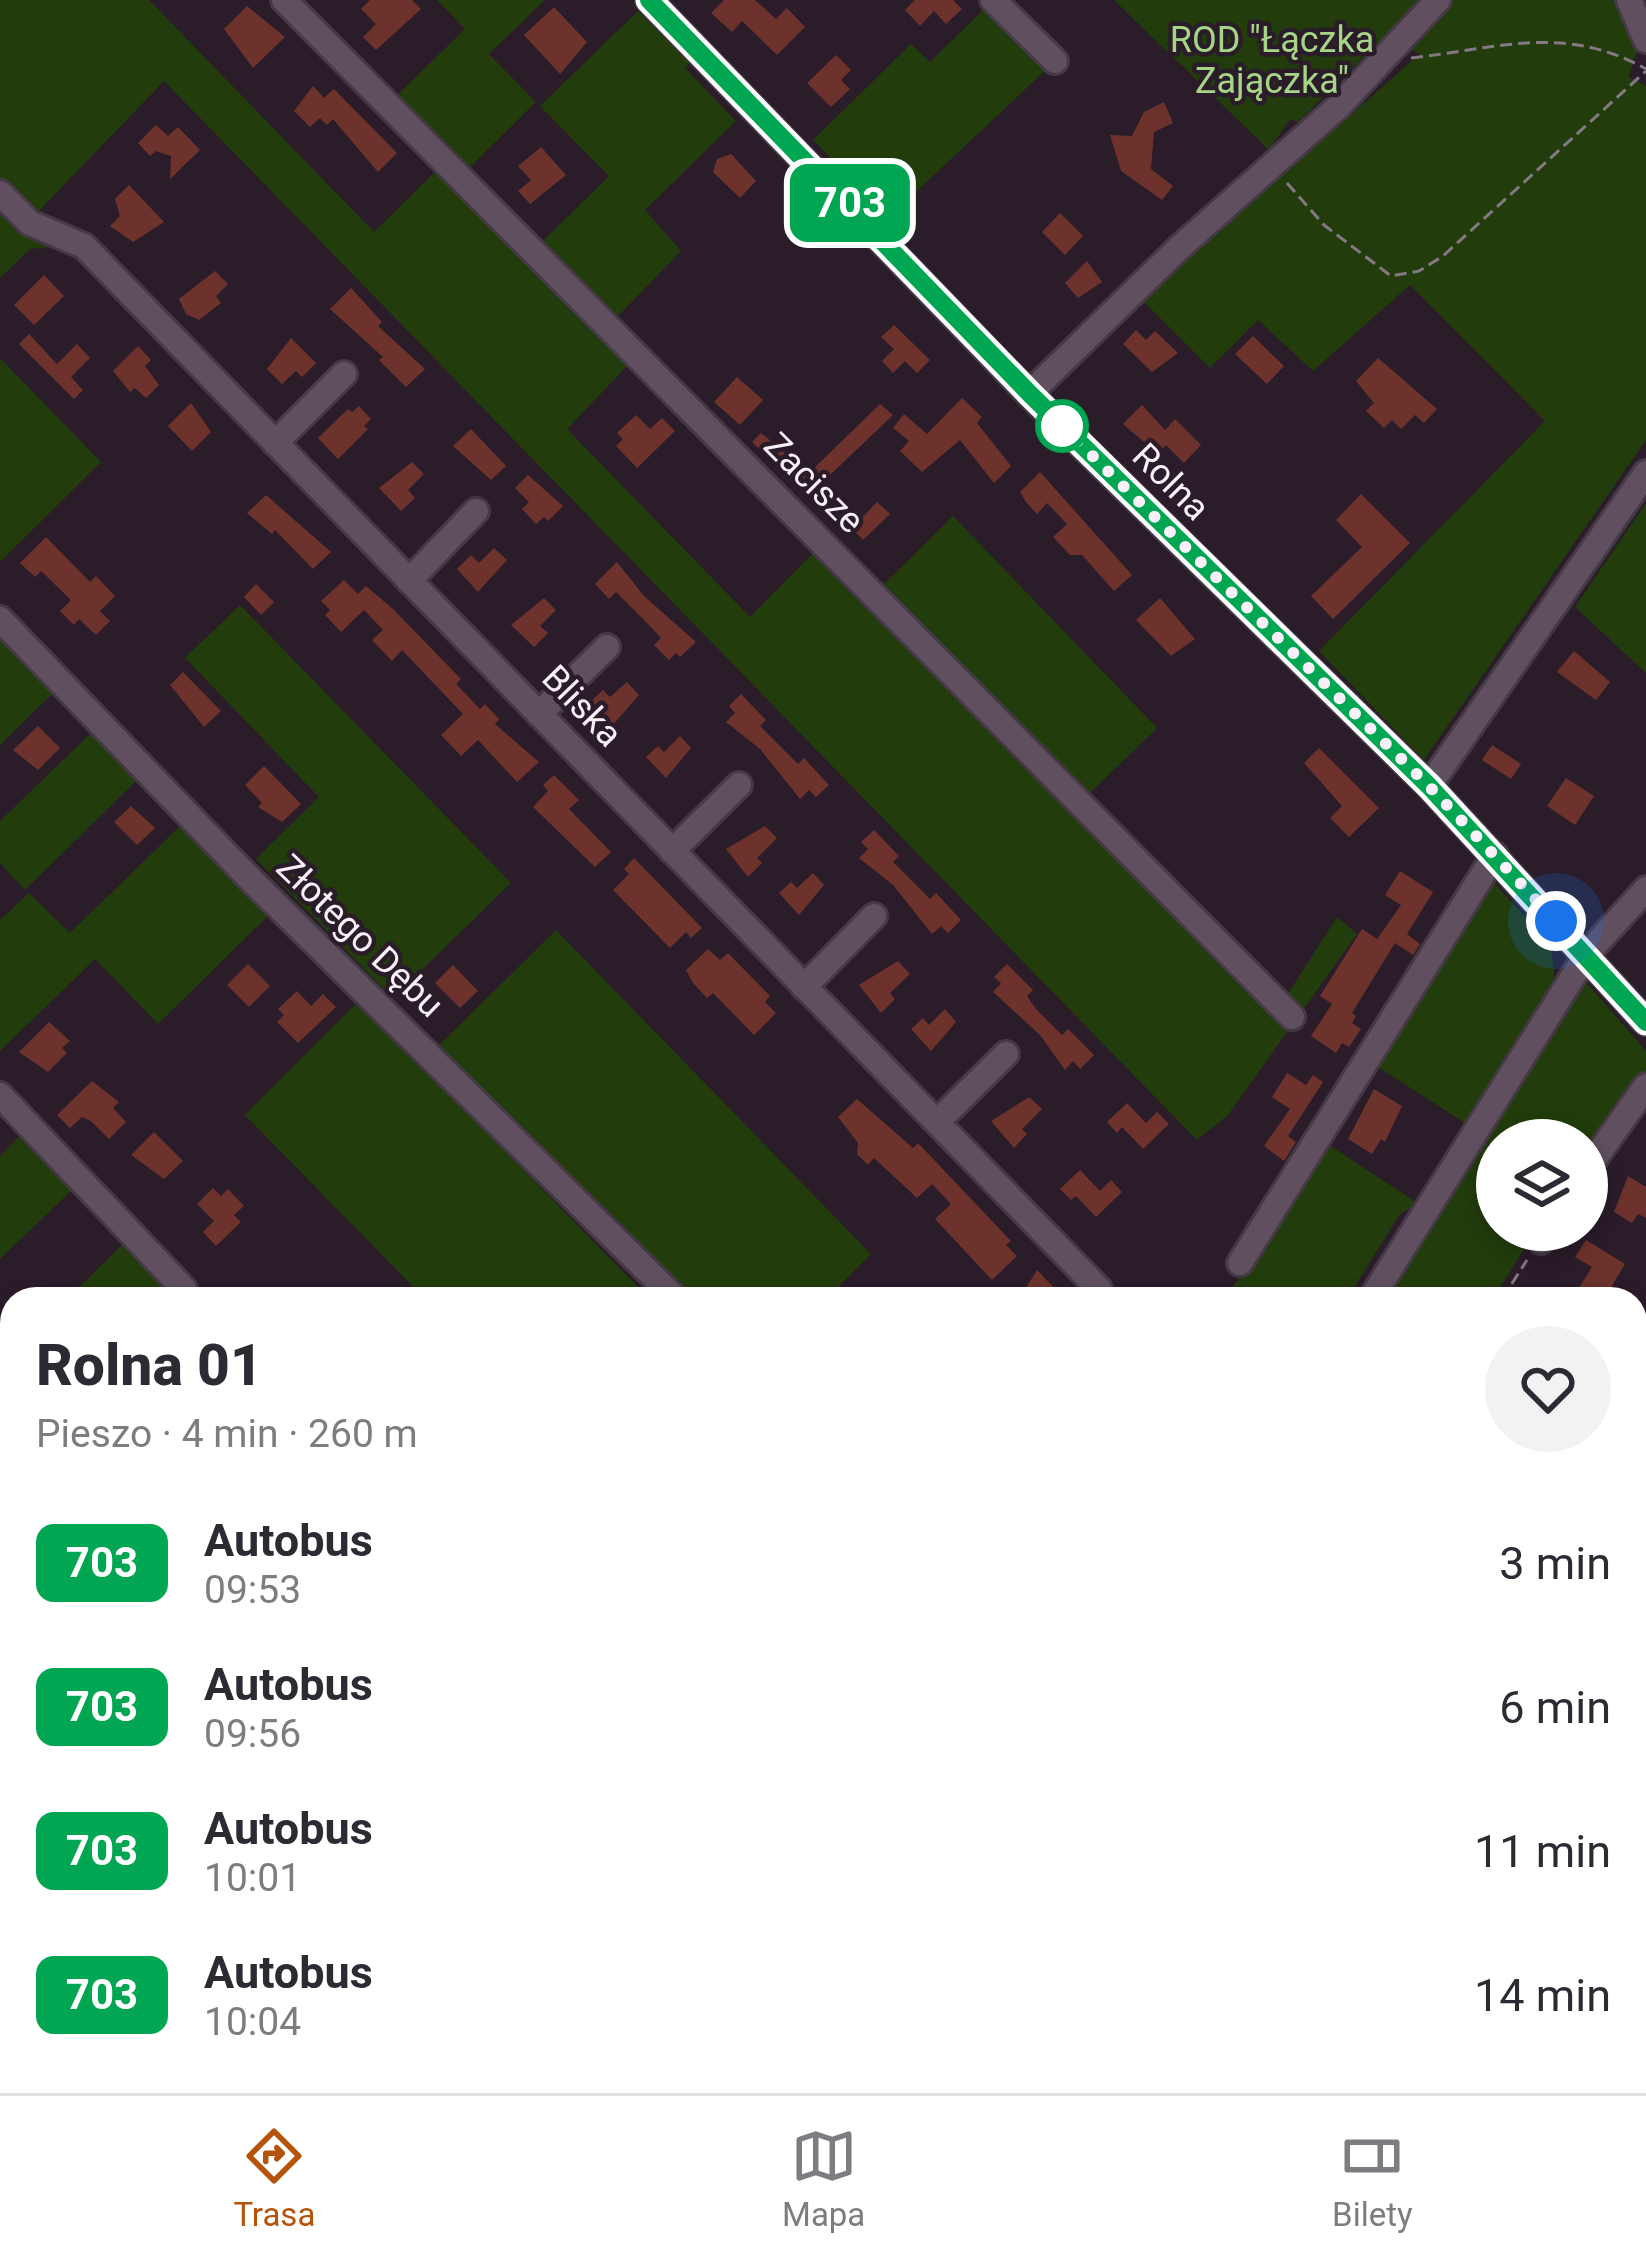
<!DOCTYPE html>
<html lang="pl">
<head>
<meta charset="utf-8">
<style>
	:root { --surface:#fff; --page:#f2f2f3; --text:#2b2b33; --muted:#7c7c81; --line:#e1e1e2; --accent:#b45309 }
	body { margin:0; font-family:Roboto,sans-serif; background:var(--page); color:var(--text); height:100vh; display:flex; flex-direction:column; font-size:45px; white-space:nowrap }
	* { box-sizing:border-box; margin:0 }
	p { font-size:39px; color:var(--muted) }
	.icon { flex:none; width:66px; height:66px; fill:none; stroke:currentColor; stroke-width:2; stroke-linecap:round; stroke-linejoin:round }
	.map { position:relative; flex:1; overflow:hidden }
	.drawer { position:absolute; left:0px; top:1287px; width:1647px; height:807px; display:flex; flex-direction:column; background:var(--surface); border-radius:36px 36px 0 0; box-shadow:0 6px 18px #0003 }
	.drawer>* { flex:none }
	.badge { padding:0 24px; border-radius:18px; font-size:42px; line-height:78px }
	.fabs { position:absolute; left:1476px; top:1119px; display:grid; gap:24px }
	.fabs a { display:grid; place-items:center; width:132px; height:132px; border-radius:50%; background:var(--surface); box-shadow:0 6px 18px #0003; font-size:60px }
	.you { position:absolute; width:60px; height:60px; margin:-30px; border:9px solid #fff; border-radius:50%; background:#1a73e8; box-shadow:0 0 0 18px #1a73e833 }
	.map>.badge { position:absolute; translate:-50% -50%; box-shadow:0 0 0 6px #fff }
	.round { display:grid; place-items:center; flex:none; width:126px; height:126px; border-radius:63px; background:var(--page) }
	.summary { display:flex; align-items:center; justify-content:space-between; height:204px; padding:0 36px }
	h1 { font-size:57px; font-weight:800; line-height:90px }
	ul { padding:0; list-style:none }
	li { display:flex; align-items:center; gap:36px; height:144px; padding:0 36px }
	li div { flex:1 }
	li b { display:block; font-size:45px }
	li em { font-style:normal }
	li .badge { min-width:132px; font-weight:700; text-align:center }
	.tabs { display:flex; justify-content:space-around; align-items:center; height:168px; border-top:3px solid var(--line); background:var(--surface); font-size:33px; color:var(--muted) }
	.tabs a { display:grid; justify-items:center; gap:6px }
	.tabs .selected { color:var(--accent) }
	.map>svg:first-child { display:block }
</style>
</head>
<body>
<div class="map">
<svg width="1646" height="2093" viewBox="0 0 1646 2093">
	<rect width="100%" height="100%" fill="#2a1c29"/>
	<g fill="#223c0c">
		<polygon points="0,0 149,0 374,232 439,168 632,361 567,429 750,617 816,550 1084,827 1275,1014 1337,917 1357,934 1228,1115 1197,1140 164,81 34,216 0,181"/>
		<polygon points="437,0 545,0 489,54 536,102 469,168 397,95 465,29"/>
		<polygon points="1114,0 1421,0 1298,122 1290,119 1269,150"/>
		<polygon points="1447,0 1616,0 1638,46 1629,77 1646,86 1646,440 1424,760 1319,651 1545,421 1410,285 1313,371 1258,320 1210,368 1140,298 1250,191 1289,169 1420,54 1402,45"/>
		<polygon points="985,8 1047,69 889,217 813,140 911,44 930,62"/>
		<polygon points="638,11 690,63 685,68 736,121 645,210 681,251 616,318 541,243 609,176 540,106"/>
		<polygon points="0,213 24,236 50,247 30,249 0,278"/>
		<polygon points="0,358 101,462 0,562"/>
		<polygon points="1646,503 1646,673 1575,607"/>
		<polygon points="953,516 1157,728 1088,795 882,586"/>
		<polygon points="240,605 511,883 393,998 256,859 319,797 185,658"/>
		<polygon points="0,633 55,691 0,745"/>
		<polygon points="93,731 139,778 25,890 0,863 0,821"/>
		<polygon points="183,823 271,913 158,1024 95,959 0,1051 0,920 29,893 70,933"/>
		<polygon points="1492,881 1551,944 1555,986 1468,1125 1375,1065"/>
		<polygon points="556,930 871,1254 826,1299 687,1299 439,1045"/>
		<polygon points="1585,981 1646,1051 1646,1078 1587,1148 1587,1140 1497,1140 1497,1230 1536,1230 1493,1299 1386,1299"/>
		<polygon points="358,1002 650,1299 425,1299 245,1115"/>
		<polygon points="22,1134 74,1188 0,1259 0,1156"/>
		<polygon points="1326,1143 1419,1204 1400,1214 1347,1299 1225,1299"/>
		<polygon points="126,1241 178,1294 173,1299 67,1299"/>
		<polygon points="0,1329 12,1341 12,1557 0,1545"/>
		<polygon points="1635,1881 1646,1883 1646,2093 534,2093 523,2082 1635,2082"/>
	</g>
	<g fill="#6d322c">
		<polygon points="370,0 412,0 421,9 376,50 363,37 376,24 361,9"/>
		<polygon points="724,0 755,0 776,19 787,8 805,27 777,55 742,21 732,32 711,13"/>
		<polygon points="915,0 953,0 962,9 946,24 934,11 920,26 905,10"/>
		<polygon points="247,6 285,37 253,68 224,29"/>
		<polygon points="554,7 587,42 560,74 524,35"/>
		<polygon points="836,55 851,70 841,80 850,89 831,107 807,83"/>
		<polygon points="313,86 324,98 334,89 397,153 378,172 333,119 327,125 320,118 310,127 294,111"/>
		<polygon points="1164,102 1173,123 1154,132 1151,169 1173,186 1162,200 1121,171 1110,135 1132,136 1144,112"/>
		<polygon points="156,125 168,136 178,127 200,150 170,179 171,156 156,151 150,156 138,143"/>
		<polygon points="541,147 566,175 530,204 518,191 531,180 518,166"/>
		<polygon points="731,154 756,181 740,198 713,172 717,159"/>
		<polygon points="129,185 164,222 133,242 110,226 120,216 115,199"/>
		<polygon points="1060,213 1083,236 1065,255 1042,232"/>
		<polygon points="1087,261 1102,282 1078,298 1065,283"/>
		<polygon points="215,271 228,284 216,296 221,303 199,320 186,314 179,299"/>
		<polygon points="44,275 64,296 34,325 14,305"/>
		<polygon points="351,288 382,322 378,326 425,369 406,387 379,360 383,357 330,309"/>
		<polygon points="894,325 930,360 917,373 905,361 893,373 882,361 894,349 881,337"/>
		<polygon points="1136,330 1146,340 1155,331 1178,353 1152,372 1123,344"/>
		<polygon points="29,334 57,364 77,344 90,358 71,377 83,390 74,399 19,344"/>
		<polygon points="1253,336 1284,366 1267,384 1235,354"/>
		<polygon points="291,338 316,363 302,377 296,371 282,384 267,369"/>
		<polygon points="138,346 151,360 145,366 159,385 146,398 135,388 130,392 113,371"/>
		<polygon points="1378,358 1437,409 1424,423 1415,415 1401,429 1392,420 1384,428 1366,411 1374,403 1356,381"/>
		<polygon points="737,377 763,400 740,425 714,402"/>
		<polygon points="962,398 982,417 977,423 1011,466 994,483 960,440 922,472 900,451 909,441 893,428 904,414 927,434"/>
		<polygon points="191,403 211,432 192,451 168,426"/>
		<polygon points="880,404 893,415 807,497 752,442 761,433 809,473"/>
		<polygon points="1142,405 1165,430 1175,419 1201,445 1184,463 1166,445 1158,454 1123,424"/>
		<polygon points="359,406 371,419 364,426 368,429 338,459 318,438 348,409 352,412"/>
		<polygon points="636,415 650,429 662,418 675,431 637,468 616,446 623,439 617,433"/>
		<polygon points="471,429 506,466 491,480 453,446"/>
		<polygon points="412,462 424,474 408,490 415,498 401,511 379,488"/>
		<polygon points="1040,472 1132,575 1114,591 1082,555 1070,555 1053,537 1067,524 1047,503 1037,514 1026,502 1020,492"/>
		<polygon points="528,475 563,506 548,521 544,517 536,524 522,509 529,502 515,488"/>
		<polygon points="1361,494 1410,543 1333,619 1311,596 1362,547 1336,520"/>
		<polygon points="266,495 331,552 313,569 275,530 272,534 247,513"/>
		<polygon points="877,502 890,514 863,540 852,528"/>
		<polygon points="46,537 90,582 96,576 115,596 100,611 110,621 96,635 79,619 74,625 60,611 71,600 41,571 35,577 20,563"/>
		<polygon points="494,548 507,560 478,592 457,569 471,555 479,563"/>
		<polygon points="617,562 644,596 696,642 680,657 676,653 669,660 654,645 661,638 648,624 616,592 609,599 595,584"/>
		<polygon points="344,580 358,594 366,586 393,609 461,679 456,684 480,709 485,704 499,719 495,724 539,762 517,782 478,740 461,756 441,735 463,714 402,650 392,661 372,640 383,630 364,610 341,632 325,615 330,610 321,601"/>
		<polygon points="256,584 274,602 261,615 244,597"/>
		<polygon points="544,598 556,610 540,626 548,633 534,647 511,625"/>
		<polygon points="1160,598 1195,639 1171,656 1136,620"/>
		<polygon points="1574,651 1610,682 1596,700 1557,672"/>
		<polygon points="183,672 221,711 204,727 170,685"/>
		<polygon points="627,682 639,695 611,727 605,721 599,727 589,717 596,710 589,703 603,690 610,697"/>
		<polygon points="741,694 766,720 760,726 798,764 804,758 829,785 816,797 809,790 800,799 760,749 726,722 735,713 729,706"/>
		<polygon points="38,726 60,748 38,770 13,750"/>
		<polygon points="680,736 691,748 666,778 646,757 658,746 664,752"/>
		<polygon points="1492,745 1521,764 1511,779 1482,760"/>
		<polygon points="1319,748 1379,808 1349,837 1330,818 1342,806 1304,763"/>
		<polygon points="264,766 301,804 282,822 258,807 262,803 245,785"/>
		<polygon points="554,775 579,800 569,809 611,852 595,867 533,807 548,791 543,785"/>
		<polygon points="1566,778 1594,796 1575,825 1547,806"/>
		<polygon points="131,806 155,828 137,845 114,822"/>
		<polygon points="765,826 777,838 757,858 762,863 748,877 726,849"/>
		<polygon points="874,830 899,856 893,862 930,899 936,893 961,920 948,933 941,926 932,934 893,885 859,858 868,849 861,842"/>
		<polygon points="634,858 702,928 691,938 686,932 670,948 613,890 629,874 624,869"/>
		<polygon points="1400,871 1433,892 1407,934 1420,944 1413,955 1395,943 1352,1013 1356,1016 1352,1023 1361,1029 1349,1047 1342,1043 1336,1053 1311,1036 1332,1004 1320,996 1362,929 1377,939 1401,905 1385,895"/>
		<polygon points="813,873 824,885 799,915 779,893 791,882 797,888"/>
		<polygon points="708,949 720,960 728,953 770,996 765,1002 776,1013 754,1035 713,993 707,998 693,983 686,970"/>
		<polygon points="898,961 910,974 890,993 895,999 881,1013 859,985"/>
		<polygon points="248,964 270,986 249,1007 227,985"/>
		<polygon points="1007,964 1033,990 1027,996 1036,1009 1062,1035 1068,1029 1094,1055 1080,1069 1073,1061 1065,1070 1040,1035 993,992 1001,983 994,977"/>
		<polygon points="453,965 478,991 460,1008 435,983"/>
		<polygon points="297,991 311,1006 323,994 336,1007 298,1043 277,1022 284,1015 278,1009"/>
		<polygon points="945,1009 956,1022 931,1051 911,1029 923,1018 929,1025"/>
		<polygon points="49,1022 70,1041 62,1048 67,1053 48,1072 19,1052"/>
		<polygon points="1287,1073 1306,1085 1313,1075 1323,1082 1288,1136 1296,1142 1284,1161 1264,1146 1290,1109 1272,1097"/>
		<polygon points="92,1081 119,1102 113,1108 126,1122 109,1139 91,1121 82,1117 70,1128 57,1115"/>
		<polygon points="1374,1089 1402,1106 1385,1142 1381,1139 1372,1154 1348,1139"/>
		<polygon points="1029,1097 1042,1109 1022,1129 1027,1134 1014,1148 991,1121"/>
		<polygon points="857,1099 913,1148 918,1143 1011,1241 1006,1245 1017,1256 992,1280 935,1219 951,1204 932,1184 917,1198 874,1158 868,1165 857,1154 858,1143 838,1117"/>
		<polygon points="1127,1103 1146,1123 1157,1112 1169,1124 1143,1149 1122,1127 1117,1133 1107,1122"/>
		<polygon points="154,1132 183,1161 164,1179 131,1155"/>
		<polygon points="1080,1170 1100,1191 1111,1180 1122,1192 1096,1217 1076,1196 1071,1200 1060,1189"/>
		<polygon points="1628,1176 1646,1187 1646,1218 1638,1214 1632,1223 1614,1212"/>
		<polygon points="213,1188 221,1196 228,1189 244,1206 234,1215 241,1222 216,1246 203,1232 214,1221 197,1204"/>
		<polygon points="1586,1240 1625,1264 1604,1299 1575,1294 1592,1267 1575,1257"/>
		<polygon points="1037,1270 1065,1299 1019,1299"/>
	</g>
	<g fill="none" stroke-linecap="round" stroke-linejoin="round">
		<g stroke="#453945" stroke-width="30">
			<g id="minor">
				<polyline points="284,0 1292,1017"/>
				<polyline points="649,0 1029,394 1429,786 1646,1022"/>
				<polyline points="993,0 1055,61"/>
				<polyline points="1629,0 1646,40"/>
				<polyline points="0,193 30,223 84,246 1099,1289"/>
				<polyline points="1029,394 1178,249 1339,106 1438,0"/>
				<polyline points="275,443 344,374"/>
				<polyline points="409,581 476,511"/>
				<polyline points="0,619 252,881 676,1299"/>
				<polyline points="539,714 607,647"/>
				<polyline points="1429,786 1646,473"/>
				<polyline points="672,851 739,785"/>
				<polyline points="804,987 874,916"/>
				<polyline points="0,1095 184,1289"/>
				<polyline points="937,1122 1006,1054"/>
				<polyline points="1587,1170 1646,1086"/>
				<polyline points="1541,1241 1548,1230"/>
				<polyline points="1240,1263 1495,855"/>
				<polyline points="1371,1299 1587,954 1646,889"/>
				<polyline points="0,1957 12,1969"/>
				<polyline points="122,2082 132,2093"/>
			</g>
		</g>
		<g stroke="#847883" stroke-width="3" stroke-dasharray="12 6" stroke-linecap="butt">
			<path d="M 1411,58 C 1494,49 1565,23 1646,69"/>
			<polyline points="1287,183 1324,225 1391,276 1419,271 1443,256 1646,71"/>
			<polyline points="1502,1299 1527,1260"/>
			<polyline points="0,1555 12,1567"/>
			<polyline points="519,2082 530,2093"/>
		</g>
		<use href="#minor" stroke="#5f4f5f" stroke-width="24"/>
	</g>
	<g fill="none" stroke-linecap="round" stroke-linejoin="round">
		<g stroke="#fff" stroke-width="27">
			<polyline id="line" points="649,0 1030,394 1429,786 1646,1022"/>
		</g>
		<use href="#line" stroke="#00a651" stroke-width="18"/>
		<polyline stroke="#faf0f9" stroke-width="12" stroke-dasharray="0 21.6" points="1062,426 1429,786 1556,921"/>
	</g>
	<circle fill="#fff" stroke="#00a651" stroke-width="6" cx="1062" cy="426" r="24"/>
	<g text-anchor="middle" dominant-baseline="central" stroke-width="9" stroke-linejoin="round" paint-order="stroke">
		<g font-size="36" fill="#a6d587" stroke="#2a1c29">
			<text x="1272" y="40">ROD "Łączka<tspan x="1272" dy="41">Zajączka"</tspan></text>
		</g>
		<g font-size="36" fill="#faf0f9" stroke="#2a1c29">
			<text transform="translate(1171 482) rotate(45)">Rolna</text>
			<text transform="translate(814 483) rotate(45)">Zacisze</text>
			<text transform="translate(582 706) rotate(46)">Bliska</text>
			<text transform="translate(360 936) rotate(44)">Złotego Dębu</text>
		</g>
	</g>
</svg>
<div class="fabs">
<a><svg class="icon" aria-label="layers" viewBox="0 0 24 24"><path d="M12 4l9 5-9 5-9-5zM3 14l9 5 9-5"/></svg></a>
</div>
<div class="you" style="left:1556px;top:921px"></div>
<b class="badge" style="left:850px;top:203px;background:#00a651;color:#fff">703</b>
<section class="drawer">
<div class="summary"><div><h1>Rolna 01</h1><p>Pieszo · 4 min · 260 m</p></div><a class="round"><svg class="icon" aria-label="heart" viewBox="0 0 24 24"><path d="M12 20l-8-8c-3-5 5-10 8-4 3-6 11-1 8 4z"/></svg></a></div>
<ul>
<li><span class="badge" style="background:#00a651;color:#fff">703</span><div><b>Autobus</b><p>09:53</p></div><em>3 min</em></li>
<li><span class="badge" style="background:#00a651;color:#fff">703</span><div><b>Autobus</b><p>09:56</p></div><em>6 min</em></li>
<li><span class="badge" style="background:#00a651;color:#fff">703</span><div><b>Autobus</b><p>10:01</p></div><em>11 min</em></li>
<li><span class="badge" style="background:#00a651;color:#fff">703</span><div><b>Autobus</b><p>10:04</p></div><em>14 min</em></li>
</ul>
</section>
</div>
<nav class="tabs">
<a class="selected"><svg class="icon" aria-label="directions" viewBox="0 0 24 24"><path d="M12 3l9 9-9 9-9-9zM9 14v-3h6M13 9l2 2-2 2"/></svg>Trasa</a>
<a><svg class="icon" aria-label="map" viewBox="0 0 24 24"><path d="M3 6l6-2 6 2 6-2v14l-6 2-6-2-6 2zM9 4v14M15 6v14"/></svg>Mapa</a>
<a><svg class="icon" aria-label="tickets" viewBox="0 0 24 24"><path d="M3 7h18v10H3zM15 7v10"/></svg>Bilety</a>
</nav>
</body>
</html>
